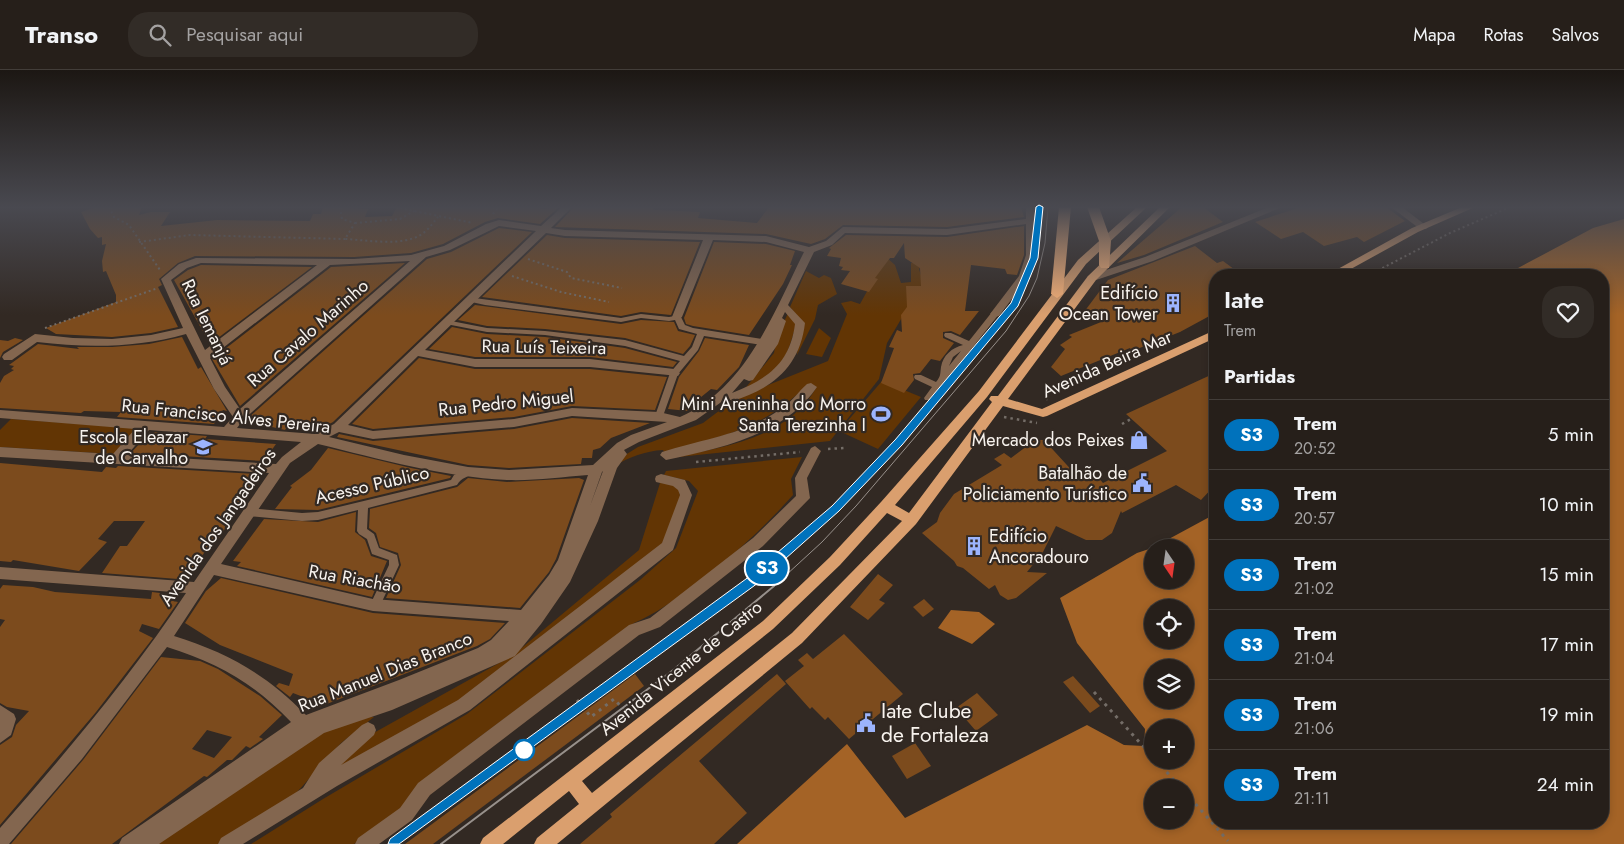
<!DOCTYPE html>
<html lang="pt">
<head>
<meta charset="utf-8">
<style>
	:root { --surface:#261f1a; --page:#322c27; --text:#f1f3f6; --muted:#a4a2a2; --line:#423d39 }
	body { margin:0; font-family:Jost,sans-serif; background:var(--page); color:var(--text); height:100vh; display:flex; flex-direction:column; font-size:19px; white-space:nowrap }
	* { box-sizing:border-box; margin:0 }
	p { font-size:16px; color:var(--muted) }
	.icon { flex:none; width:28px; height:28px; fill:none; stroke:currentColor; stroke-width:2; stroke-linecap:round; stroke-linejoin:round }
	.map { position:relative; flex:1; overflow:hidden }
	.panel { position:absolute; left:1209px; top:199px; width:400px; height:560px; display:flex; flex-direction:column; background:var(--surface); border-radius:20px; box-shadow:0 2px 8px #0003,0 0 0 1px var(--line) }
	.panel>* { flex:none }
	.badge { padding:0 10px; border-radius:16px; font-size:18px; line-height:32px }
	.needle { width:32px; rotate:167deg }
	.buttons { position:absolute; left:1144px; top:469px; display:grid; gap:10px }
	.buttons a { display:grid; place-items:center; width:50px; height:50px; border-radius:50%; background:var(--surface); box-shadow:0 2px 8px #0003,0 0 0 1px var(--line); font-size:25px }
	.map>.badge { position:absolute; translate:-50% -50%; box-shadow:0 0 0 2px #fff }
	h2 { padding:0 15px; font-size:19px; line-height:45px }
	.round { display:grid; place-items:center; flex:none; width:52px; height:52px; border-radius:20px; background:var(--page) }
	.headline { display:flex; align-items:center; justify-content:space-between; height:85px; padding:0 15px }
	h1 { font-size:24px; font-weight:600; line-height:38px }
	ul { padding:0; list-style:none }
	li { display:flex; align-items:center; gap:15px; height:70px; padding:0 15px; border-top:1px solid var(--line) }
	li div { flex:1 }
	li b { display:block; font-size:19px }
	li em { font-style:normal }
	li .badge { min-width:55px; font-weight:700; text-align:center }
	header { display:flex; align-items:center; gap:30px; box-sizing:border-box; height:70px; padding:0 25px; background:var(--surface); border-bottom:1px solid var(--line) }
	header strong { font-size:24px }
	nav { display:flex; gap:28px; margin-inline-start:auto; font-size:18px }
	.search { width:350px; height:45px; background:var(--page); display:flex; align-items:center; gap:12px; box-sizing:border-box; padding:0 18px; border-radius:20px; color:var(--muted); font-size:19px }
	.map>svg:first-child { display:block }
</style>
</head>
<body>
<header>
<strong>Transo</strong>
<div class="search"><svg class="icon" aria-label="search" viewBox="0 0 24 24"><circle cx="10" cy="10" r="6"/><path d="M15 15l6 6"/></svg>Pesquisar aqui</div>
<nav><a>Mapa</a><a>Rotas</a><a>Salvos</a></nav>
</header>
<div class="map">
<svg width="1624" height="774" viewBox="0 0 1624 774">
	<rect width="100%" height="100%" fill="#322923"/>
	<g fill="#623504">
		<path d="M 886,187 L 895,195 L 901,213 L 911,212 L 911,193 L 924,191 L 919,199 L 923,212 L 887,273 L 879,309 L 830,371 L 669,388 C 722,377 787,369 816,318 L 808,314 C 764,359 723,366 664,382 L 663,380 C 645,381 630,387 614,396 L 622,387 L 638,377 L 703,353 L 736,328 L 828,291 L 847,244 L 841,233 L 851,231 L 860,234 Z"/>
		<path d="M 806,201 L 819,208 L 824,205 L 831,208 L 837,224 L 818,235 L 815,249 L 797,285 C 800,258 811,262 790,237 Z"/>
		<path d="M 788,243 L 796,254 C 785,297 779,299 743,321 L 774,283 L 777,267 Z"/>
		<polygon points="819,258 831,268 822,287 806,284"/>
		<polygon points="882,311 921,327 878,379 839,361"/>
		<polygon points="11,349 137,358 115,384 0,377 0,360"/>
		<path d="M 802,387 L 791,409 L 793,425 C 755,468 686,530 634,553 L 470,674 L 400,742 L 354,774 L 251,774 L 323,729 L 467,644 L 640,510 L 676,478 L 698,421 L 689,411 L 664,405 L 666,401 Z"/>
		<polygon points="660,413 675,414 679,418 680,427 664,473 463,631 329,706 370,665 512,586 639,480"/>
		<polygon points="367,647 374,647 341,673 290,730 218,774 156,774 324,662"/>
	</g>
	<g fill="#a46326" fill-rule="evenodd">
		<path d="M 1624,149 L 1624,774 L 737,774 L 847,674 L 905,748 L 1087,655 L 1124,675 L 1144,676 L 1145,659 L 1077,573 L 1060,528 L 1137,483 L 1152,478 L 1152,510 L 1185,510 L 1185,478 L 1154,477 L 1215,444 L 1215,752 L 1602,752 L 1602,205 L 1505,205 L 1593,158 ZM 1152,538 L 1185,538 L 1185,570 L 1152,570 ZM 1152,598 L 1185,598 L 1185,630 L 1152,630 ZM 1152,658 L 1185,658 L 1185,690 L 1152,690 ZM 1152,718 L 1185,718 L 1185,750 L 1152,750 Z"/>
		<polygon points="951,540 979,542 995,554 972,574 938,558"/>
	</g>
	<g fill="#7c4b1d" fill-rule="evenodd">
		<polygon points="96,137 142,137 139,145 151,142 170,142 161,156 217,150 310,151 313,144 321,144 323,137 368,139 365,147 392,146 397,137 535,137 544,139 559,137 540,154 498,148 485,152 443,174 411,183 354,187 195,186 178,193 159,209 162,215 158,217 178,257 151,263 112,267 56,264 46,258 116,232 116,225 106,201 103,202 102,191 106,174 102,175 102,167 98,168 90,159 81,142"/>
		<polygon points="574,137 654,137 653,140 660,140 700,142 698,148 757,153 769,137 1021,137 1024,147 947,157 843,155 825,169 811,174 766,164 555,157"/>
		<polygon points="1182,137 1203,137 1223,152 1144,185 1117,193"/>
		<polygon points="1301,137 1386,137 1405,151 1364,172 1357,167 1324,176 1303,162 1281,169 1255,152"/>
		<polygon points="1024,156 1024,185 1017,205 1007,204 1005,199 971,195 965,241 979,241 960,265 951,261 943,262 943,268 954,273 940,291 931,289 920,303 913,304 914,310 904,323 881,313 894,278 889,277 897,260 902,262 901,245 907,237 906,216 921,216 920,198 905,188 904,173 894,188 890,188 875,208 878,209 869,222 841,214 850,201 841,200 843,197 839,196 841,188 827,186 831,179 829,178 846,165 947,167"/>
		<polygon points="499,158 532,162 333,352 320,359 295,356 292,358 287,357 285,360 259,354 262,352 248,348 427,189 451,182"/>
		<polygon points="547,165 565,168 700,172 671,245 641,242 621,246 482,227"/>
		<polygon points="714,172 766,174 795,181 790,195 792,195 783,214 749,265 693,256 686,254 684,248"/>
		<polygon points="1195,176 1217,193 1223,191 1242,205 1215,205 1215,243 1180,262 1132,281 1130,278 1061,306 1051,297 1065,279 1060,275 1072,267 1069,265 1106,250 1084,242 1108,210"/>
		<polygon points="405,193 240,336 212,289 331,197"/>
		<polygon points="201,195 312,197 210,274 174,210 188,200"/>
		<polygon points="475,235 621,254 641,250 674,252 678,261 695,265 690,276 683,284 625,268 545,259 487,256 458,250"/>
		<polygon points="452,257 487,264 545,267 625,278 677,292 673,297 590,287 475,287 429,279"/>
		<polygon points="182,267 198,299 201,297 227,341 223,340 214,354 117,347 121,342 84,341 81,343 0,338 0,313 4,306 14,300 11,299 14,296 9,295 38,274 79,279 77,277 112,277 149,274"/>
		<polygon points="15,268 23,270 3,282 0,288 0,270 8,271"/>
		<polygon points="705,268 749,275 739,297 717,320 711,319 690,336 688,341 668,339 679,307 699,281"/>
		<polygon points="419,288 475,299 590,299 667,307 655,340 572,336 514,347 373,359 352,354"/>
		<polygon points="1215,303 1215,415 1201,430 1176,415 1122,443 1121,441 1112,463 1102,470 1086,470 1056,456 1043,482 1027,502 1047,503 1016,528 1008,530 1000,525 995,515 989,519 963,498 957,496 954,491 922,463 937,452 940,443 954,424 1002,395 994,389 1004,383 1011,388 1035,370 1044,370 1077,406 1092,400 1103,413 1167,381 1126,344"/>
		<polygon points="572,348 650,353 611,368 600,378 593,380 592,388 582,388 581,394 509,398 468,395 337,367 339,364 373,371 514,359"/>
		<polygon points="150,362 207,366 205,369 276,374 264,391 131,383"/>
		<polygon points="328,378 411,398 451,406 450,408 318,440 275,439 292,417 290,416 311,400"/>
		<polygon points="0,393 102,402 106,397 116,398 118,396 256,404 255,409 257,409 219,468 214,467 189,507 179,507 178,509 102,503 120,476 127,476 145,451 114,451 98,469 107,472 79,501 13,490 11,492 0,491"/>
		<polygon points="468,408 507,412 579,408 584,410 556,489 549,502 520,538 386,528 401,495 398,483 380,477 376,463 369,458 370,439 457,417"/>
		<polygon points="356,442 355,462 365,470 371,486 387,491 372,527 237,496 241,492 233,491 264,449 318,452"/>
		<polygon points="878,504 893,515 879,530 885,533 868,550 850,537"/>
		<polygon points="221,508 373,543 505,553 490,569 477,576 311,640 316,632 293,623 290,627 276,616 279,613 289,616 293,604 220,575 185,553 206,521"/>
		<polygon points="3,515 33,517 55,522 151,529 152,522 168,524 164,529 178,532 159,559 142,554 139,561 153,568 96,642 0,755 0,675 12,667 16,655 29,641 7,637 0,633 0,557 5,550 0,549 0,519"/>
		<polygon points="924,529 934,539 923,547 913,537"/>
		<polygon points="844,564 903,624 849,669 828,647 825,650 812,637 810,639 785,611 804,596 798,590 807,583 813,589"/>
		<path d="M 161,587 L 200,591 L 218,599 L 260,626 L 282,645 L 259,667 L 263,669 L 250,678 L 246,676 L 232,690 L 227,690 L 207,707 L 204,706 L 112,774 L 11,774 L 83,690 ZM 207,660 L 232,667 L 214,688 L 192,679 Z"/>
		<polygon points="635,604 644,616 433,774 405,774"/>
		<polygon points="777,604 786,614 699,691 747,743 714,774 580,774 612,747 610,744"/>
		<polygon points="1073,606 1100,636 1090,643 1063,612"/>
		<polygon points="977,623 998,645 976,661 956,638"/>
		<polygon points="915,673 931,696 907,709 892,686"/>
	</g>
	<g fill="none" stroke-linecap="round" stroke-linejoin="round">
		<g stroke="#746d67" stroke-width="2" stroke-dasharray="2 3" stroke-linecap="butt">
			<polyline points="109,137 114,147 129,155 160,200"/>
			<path d="M 340,137 L 342,149 L 355,153 L 345,169 C 368,170 402,177 422,164 C 428,160 433,153 438,147"/>
			<polyline points="395,137 473,153"/>
			<polyline points="493,144 498,137"/>
			<polyline points="355,153 400,149 416,140"/>
			<polyline points="139,172 190,165 345,169"/>
			<polyline points="528,189 567,202 571,208 622,218"/>
			<polyline points="1369,205 1450,163 1510,137"/>
			<polyline points="512,206 561,222 609,232"/>
			<polyline points="45,258 158,218"/>
		</g>
		<g stroke="#746d67" stroke-width="2.5" stroke-dasharray="2.5 4" stroke-linecap="butt">
			<polyline points="1046,330 1048,324"/>
			<polyline points="1004,347 1037,353"/>
			<polyline points="1122,354 1131,349"/>
			<polyline points="828,379 844,378"/>
			<polyline points="696,392 800,382"/>
		</g>
		<g stroke="#746d67" stroke-width="3" stroke-dasharray="3 5" stroke-linecap="butt">
			<polyline points="1094,622 1152,686"/>
			<polyline points="577,630 591,647 614,629 629,645"/>
			<polyline points="1156,690 1181,718"/>
			<polyline points="1185,722 1228,771"/>
		</g>
		<g fill="#83664f" fill-rule="evenodd">
			<polygon points="467,227 621,248 641,244 669,247 680,245 685,255 693,258 762,269 766,272 762,275 704,266 698,280 678,304 663,346 659,349 655,346 670,303 680,291 625,276 545,265 487,262 446,254 442,252 446,250 487,258 545,261 625,270 684,286 692,277 697,264 679,259 675,250 669,251 641,248 621,252 485,235 467,231"/>
			<path d="M 992,242 L 998,242 L 999,244 L 931,330 L 925,330 L 924,328 L 932,317 L 915,309 L 914,307 L 915,305 L 921,305 L 936,312 C 941,306 940,304 941,297 C 943,285 952,278 963,275 L 945,267 L 944,265 L 945,263 L 951,263 L 969,271 ZM 961,281 L 949,296 L 953,287 Z"/>
			<path d="M 468,399 L 471,400 L 472,402 C 468,409 462,406 457,415 L 368,438 L 367,459 L 374,464 L 379,478 L 397,485 L 399,495 L 379,538 L 375,539 L 371,538 L 370,535 L 389,495 L 389,490 L 372,484 L 367,469 L 359,464 L 357,461 L 358,440 L 318,450 L 302,451 L 248,446 L 245,445 L 243,442 L 245,439 L 248,438 L 302,443 L 318,442 L 451,410 L 454,405 Z"/>
		</g>
		<g fill="#83664f" fill-rule="evenodd">
			<path d="M 562,137 L 572,137 L 551,158 L 565,160 L 766,166 L 809,177 L 826,171 L 843,157 L 947,159 L 1026,149 L 1026,137 L 1036,137 L 1036,185 L 1029,206 L 999,246 L 995,247 L 990,244 L 1019,206 L 1026,185 L 1026,154 L 947,165 L 845,163 L 832,175 L 814,182 L 788,235 L 805,253 C 800,296 773,319 732,331 L 727,328 L 696,350 L 639,372 L 624,380 L 627,384 L 617,398 L 598,451 L 570,512 L 541,554 L 515,586 L 392,640 L 324,663 L 159,774 L 119,774 L 122,768 L 291,652 C 254,613 218,593 167,577 L 82,689 L 9,774 L 0,774 L 0,758 C 66,683 131,606 186,523 L 0,509 L 0,497 L 194,512 L 269,403 L 0,387 L 0,377 L 113,384 L 135,359 L 0,348 L 0,340 L 224,357 L 233,347 L 214,319 L 186,264 C 137,278 87,278 37,272 L 12,290 L 4,290 L 2,287 L 4,284 L 35,264 L 73,268 L 112,269 L 151,265 L 183,258 L 161,209 L 179,194 L 196,188 L 354,189 L 411,185 L 444,176 L 486,154 L 499,150 L 541,156 ZM 499,156 L 536,161 L 334,354 L 315,364 L 237,358 L 243,350 L 426,187 L 450,180 ZM 546,163 L 565,166 L 703,170 L 672,247 L 677,250 L 682,247 L 713,170 L 766,172 L 804,182 C 774,242 746,319 680,347 L 659,342 L 572,338 L 514,349 L 373,361 L 348,355 L 418,286 L 475,297 L 590,297 L 678,306 L 680,303 L 674,299 L 590,289 L 475,289 L 425,280 ZM 410,191 L 240,339 L 225,317 L 210,288 L 330,195 ZM 201,193 L 317,195 L 205,280 L 171,210 L 187,198 ZM 785,242 L 795,254 C 790,293 768,309 732,323 L 744,309 L 749,311 L 753,310 L 778,274 L 786,251 L 782,248 ZM 572,346 L 667,352 L 631,365 L 617,373 L 593,395 L 509,400 L 468,397 L 404,385 L 329,367 L 339,362 L 373,369 L 514,357 ZM 149,360 L 301,372 L 282,387 L 276,394 L 127,385 ZM 318,374 C 380,389 443,407 507,410 C 534,411 561,407 588,405 L 558,490 L 549,505 L 521,540 L 373,529 L 221,494 L 290,393 ZM 603,401 L 590,436 L 602,402 ZM 214,505 L 373,541 L 509,551 L 491,570 L 478,578 L 399,610 L 306,645 C 266,604 228,583 174,566 Z"/>
			<polygon points="1269,137 1282,137 1153,191 1096,210 1088,210 1087,208 1088,206 1145,187"/>
			<polygon points="1391,137 1402,137 1428,157 1426,159 1420,159"/>
			<path d="M 811,313 L 817,317 C 785,365 718,379 666,390 L 660,385 L 662,382 C 706,368 746,365 785,336 C 793,330 799,321 807,314 Z"/>
			<polygon points="815,376 821,381 807,408 810,428 763,476 660,557 639,565 430,725 412,750 379,774 355,774 358,768 400,738 418,713 629,555 650,548 753,468 796,426 795,408 811,378"/>
			<polygon points="661,404 685,410 692,425 673,480 470,640 337,716 243,774 218,774 221,768 303,718 319,693 362,655 368,652 374,655 376,660 374,665 341,695 458,630 662,473 680,425 678,420 673,416 656,412 655,409 656,406"/>
			<polygon points="0,635 14,644 16,649 11,665 0,673"/>
		</g>
		<g fill="#da9f6e" fill-rule="evenodd">
			<path d="M 1137,137 L 1147,137 L 1086,194 L 987,327 L 895,435 L 909,443 L 992,332 L 989,329 L 991,326 L 998,326 L 1088,206 L 1160,137 L 1170,137 L 1096,210 L 1008,329 L 1042,339 L 1215,260 L 1215,268 L 1047,346 L 1043,347 L 1003,336 L 916,454 L 802,573 L 557,774 L 534,774 L 537,768 L 579,734 L 569,721 L 503,774 L 480,774 L 483,768 L 763,551 L 830,487 L 881,432 L 979,321 L 1078,190 ZM 887,443 L 902,451 L 792,563 L 592,723 L 582,711 L 773,559 L 840,495 Z"/>
			<polygon points="1462,137 1475,137 1418,162 1340,205 1327,205 1412,158"/>
		</g>
		<g fill="#fdb57a" fill-rule="evenodd">
			<polygon points="1059,137 1071,137 1063,224 1057,228 1051,224"/>
			<polygon points="1087,137 1099,137 1111,171 1109,198 1101,198 1099,195 1099,171"/>
		</g>
		<polyline stroke="#97908b" stroke-width="1" points="773,517 822,472 856,436 1006,261 1029,226 1037,208 1045,173 1048,137"/>
		<polyline stroke="#97908b" stroke-width="2" points="441,774 672,601 774,516"/>
		<polyline stroke="#97908b" stroke-width="3" stroke-dasharray="8 8" stroke-linecap="butt" points="953,308 1015,234 1034,188 1039,137"/>
		<path stroke="#97908b" stroke-width="4" stroke-dasharray="9 9" stroke-linecap="butt" d="M 743,517 C 824,458 890,383 954,307"/>
		<polyline stroke="#97908b" stroke-width="5" stroke-dasharray="11 11" stroke-linecap="butt" points="394,774 744,516"/>
	</g>
	<linearGradient id="sky" x2="0" y2="1"><stop stop-color="#1c1713"/><stop offset="0.56" stop-color="#494950"/><stop offset="1" stop-color="#494950" stop-opacity="0"/></linearGradient>
	<rect width="1624" height="245" fill="url(#sky)"/>
	<polygon fill="#0072bc" stroke="#fff" points="1039,135 1043,137 1038,188 1018,236 902,375 839,441 758,513 399,774 388,774 390,769 750,506 832,436 895,370 1011,233 1030,188 1036,137"/>
	<defs>
		<g id="building-bare" transform="scale(1.5)"><path d="M-4-6H4V6H1V3H-1V6H-4ZM-2.5-4.3h1.7v1.8h-1.7ZM.8-4.3h1.7v1.8H.8ZM-2.5-1h1.7V.8h-1.7ZM.8-1h1.7V.8H.8Z" fill="#9cb4fd" stroke="#322923" stroke-width="2.5" paint-order="stroke"/></g>
		<g id="stadium-bare" transform="scale(1.5)"><path d="M0-5a6.5 5 0 1 0 0 10a6.5 5 0 1 0 0-10ZM-3.5-1.8h7v3.6h-7Z" fill="#9cb4fd" stroke="#322923" stroke-width="2.5" paint-order="stroke"/></g>
		<g id="shop-bare" transform="scale(1.5)"><path d="M-5-2.5h2.3a2.7 3.5 0 0 1 5.4 0H5L5.5 6h-11ZM-1.5-2.5h3a1.5 2.3 0 0 0-3 0Z" fill="#9cb4fd" stroke="#322923" stroke-width="2.5" paint-order="stroke"/></g>
		<g id="school-bare" transform="scale(1.5)"><path d="M0-5L7-2L0 1L-7-2ZM-4 1L0 2.5L4 1V4Q0 6-4 4Z" fill="#9cb4fd" stroke="#322923" stroke-width="2.5" paint-order="stroke"/></g>
		<g id="civic-bare" transform="scale(1.5)"><path d="M-.6-6.5H3V-4.5H.6V-3L4-1V1h2V6H-6V1h2V-1L-.6-3ZM-1.2 2.5V6h2.4V2.5Z" fill="#9cb4fd" stroke="#322923" stroke-width="2.5" paint-order="stroke"/></g>
	</defs>
	<g fill-rule="evenodd">
		<use href="#building-bare" x="1173" y="233"/>
		<use href="#stadium-bare" x="881" y="344"/>
		<use href="#shop-bare" x="1139" y="370"/>
		<use href="#school-bare" x="203" y="377"/>
		<use href="#civic-bare" x="1142" y="413"/>
		<use href="#building-bare" x="974" y="476"/>
		<use href="#civic-bare" x="866" y="653"/>
	</g>
	<circle fill="#fff" stroke="#0072bc" stroke-width="2.5" cx="524" cy="680" r="10"/>
	<g text-anchor="middle" dominant-baseline="central" stroke-width="4.5" stroke-linejoin="round" paint-order="stroke">
		<g font-size="18" fill="#f8f3ee" stroke="#322923" text-anchor="end">
			<text x="1158" y="223">Edifício<tspan x="1158" dy="21">Ocean Tower</tspan></text>
			<text x="866" y="334">Mini Areninha do Morro<tspan x="866" dy="21">Santa Terezinha I</tspan></text>
			<text x="188" y="367">Escola Eleazar<tspan x="188" dy="21">de Carvalho</tspan></text>
			<text x="1124" y="370">Mercado dos Peixes</text>
			<text x="1127" y="403">Batalhão de<tspan x="1127" dy="21">Policiamento Turístico</tspan></text>
			<text x="989" y="466" text-anchor="start">Edifício<tspan x="989" dy="21">Ancoradouro</tspan></text>
		</g>
		<g font-size="18" fill="#f8f3ee" stroke="#322923">
			<text transform="translate(207 252) rotate(64)">Rua Iemanjá</text>
			<text transform="translate(308 263) rotate(-41)">Rua Cavalo Marinho</text>
			<text transform="translate(544 277) rotate(1)">Rua Luís Teixeira</text>
			<text transform="translate(1107 294) rotate(-24)">Avenida Beira Mar</text>
			<text transform="translate(506 333) rotate(-6)">Rua Pedro Miguel</text>
			<text transform="translate(226 346) rotate(6)">Rua Francisco Alves Pereira</text>
			<text transform="translate(372 415) rotate(-13)">Acesso Público</text>
			<text transform="translate(218 457) rotate(-55)">Avenida dos Jangadeiros</text>
			<text transform="translate(355 509) rotate(10)">Rua Riachão</text>
			<text transform="translate(681 598) rotate(-39)">Avenida Vicente de Castro</text>
			<text transform="translate(385 602) rotate(-22)">Rua Manuel Dias Branco</text>
		</g>
		<g font-size="21" fill="#f8f3ee" stroke="#322923" text-anchor="start">
			<text x="881" y="641">Iate Clube<tspan x="881" dy="24">de Fortaleza</tspan></text>
		</g>
	</g>
</svg>
<div class="buttons">
<a><svg class="needle" viewBox="-14 -14 28 28"><path d="M0-13l5 13h-10z" fill="#e53935"/><path d="M0 13l5-13h-10z" fill="#a4a2a2"/></svg></a>
<a><svg class="icon" aria-label="locate" viewBox="0 0 24 24"><circle cx="12" cy="12" r="6"/><path d="M12 2v4M12 18v4M2 12h4M18 12h4"/></svg></a>
<a><svg class="icon" aria-label="layers" viewBox="0 0 24 24"><path d="M12 4l9 5-9 5-9-5zM3 14l9 5 9-5"/></svg></a>
<a>+</a>
<a>−</a>
</div>
<b class="badge" style="left:767px;top:498px;background:#0072bc;color:#fff">S3</b>
<section class="panel">
<div class="headline"><div><h1>Iate</h1><p>Trem</p></div><a class="round"><svg class="icon" aria-label="heart" viewBox="0 0 24 24"><path d="M12 20l-8-8c-3-5 5-10 8-4 3-6 11-1 8 4z"/></svg></a></div>
<h2>Partidas</h2>
<ul>
<li><span class="badge" style="background:#0072bc;color:#fff">S3</span><div><b>Trem</b><p>20:52</p></div><em>5 min</em></li>
<li><span class="badge" style="background:#0072bc;color:#fff">S3</span><div><b>Trem</b><p>20:57</p></div><em>10 min</em></li>
<li><span class="badge" style="background:#0072bc;color:#fff">S3</span><div><b>Trem</b><p>21:02</p></div><em>15 min</em></li>
<li><span class="badge" style="background:#0072bc;color:#fff">S3</span><div><b>Trem</b><p>21:04</p></div><em>17 min</em></li>
<li><span class="badge" style="background:#0072bc;color:#fff">S3</span><div><b>Trem</b><p>21:06</p></div><em>19 min</em></li>
<li><span class="badge" style="background:#0072bc;color:#fff">S3</span><div><b>Trem</b><p>21:11</p></div><em>24 min</em></li>
</ul>
</section>
</div>
</body>
</html>
